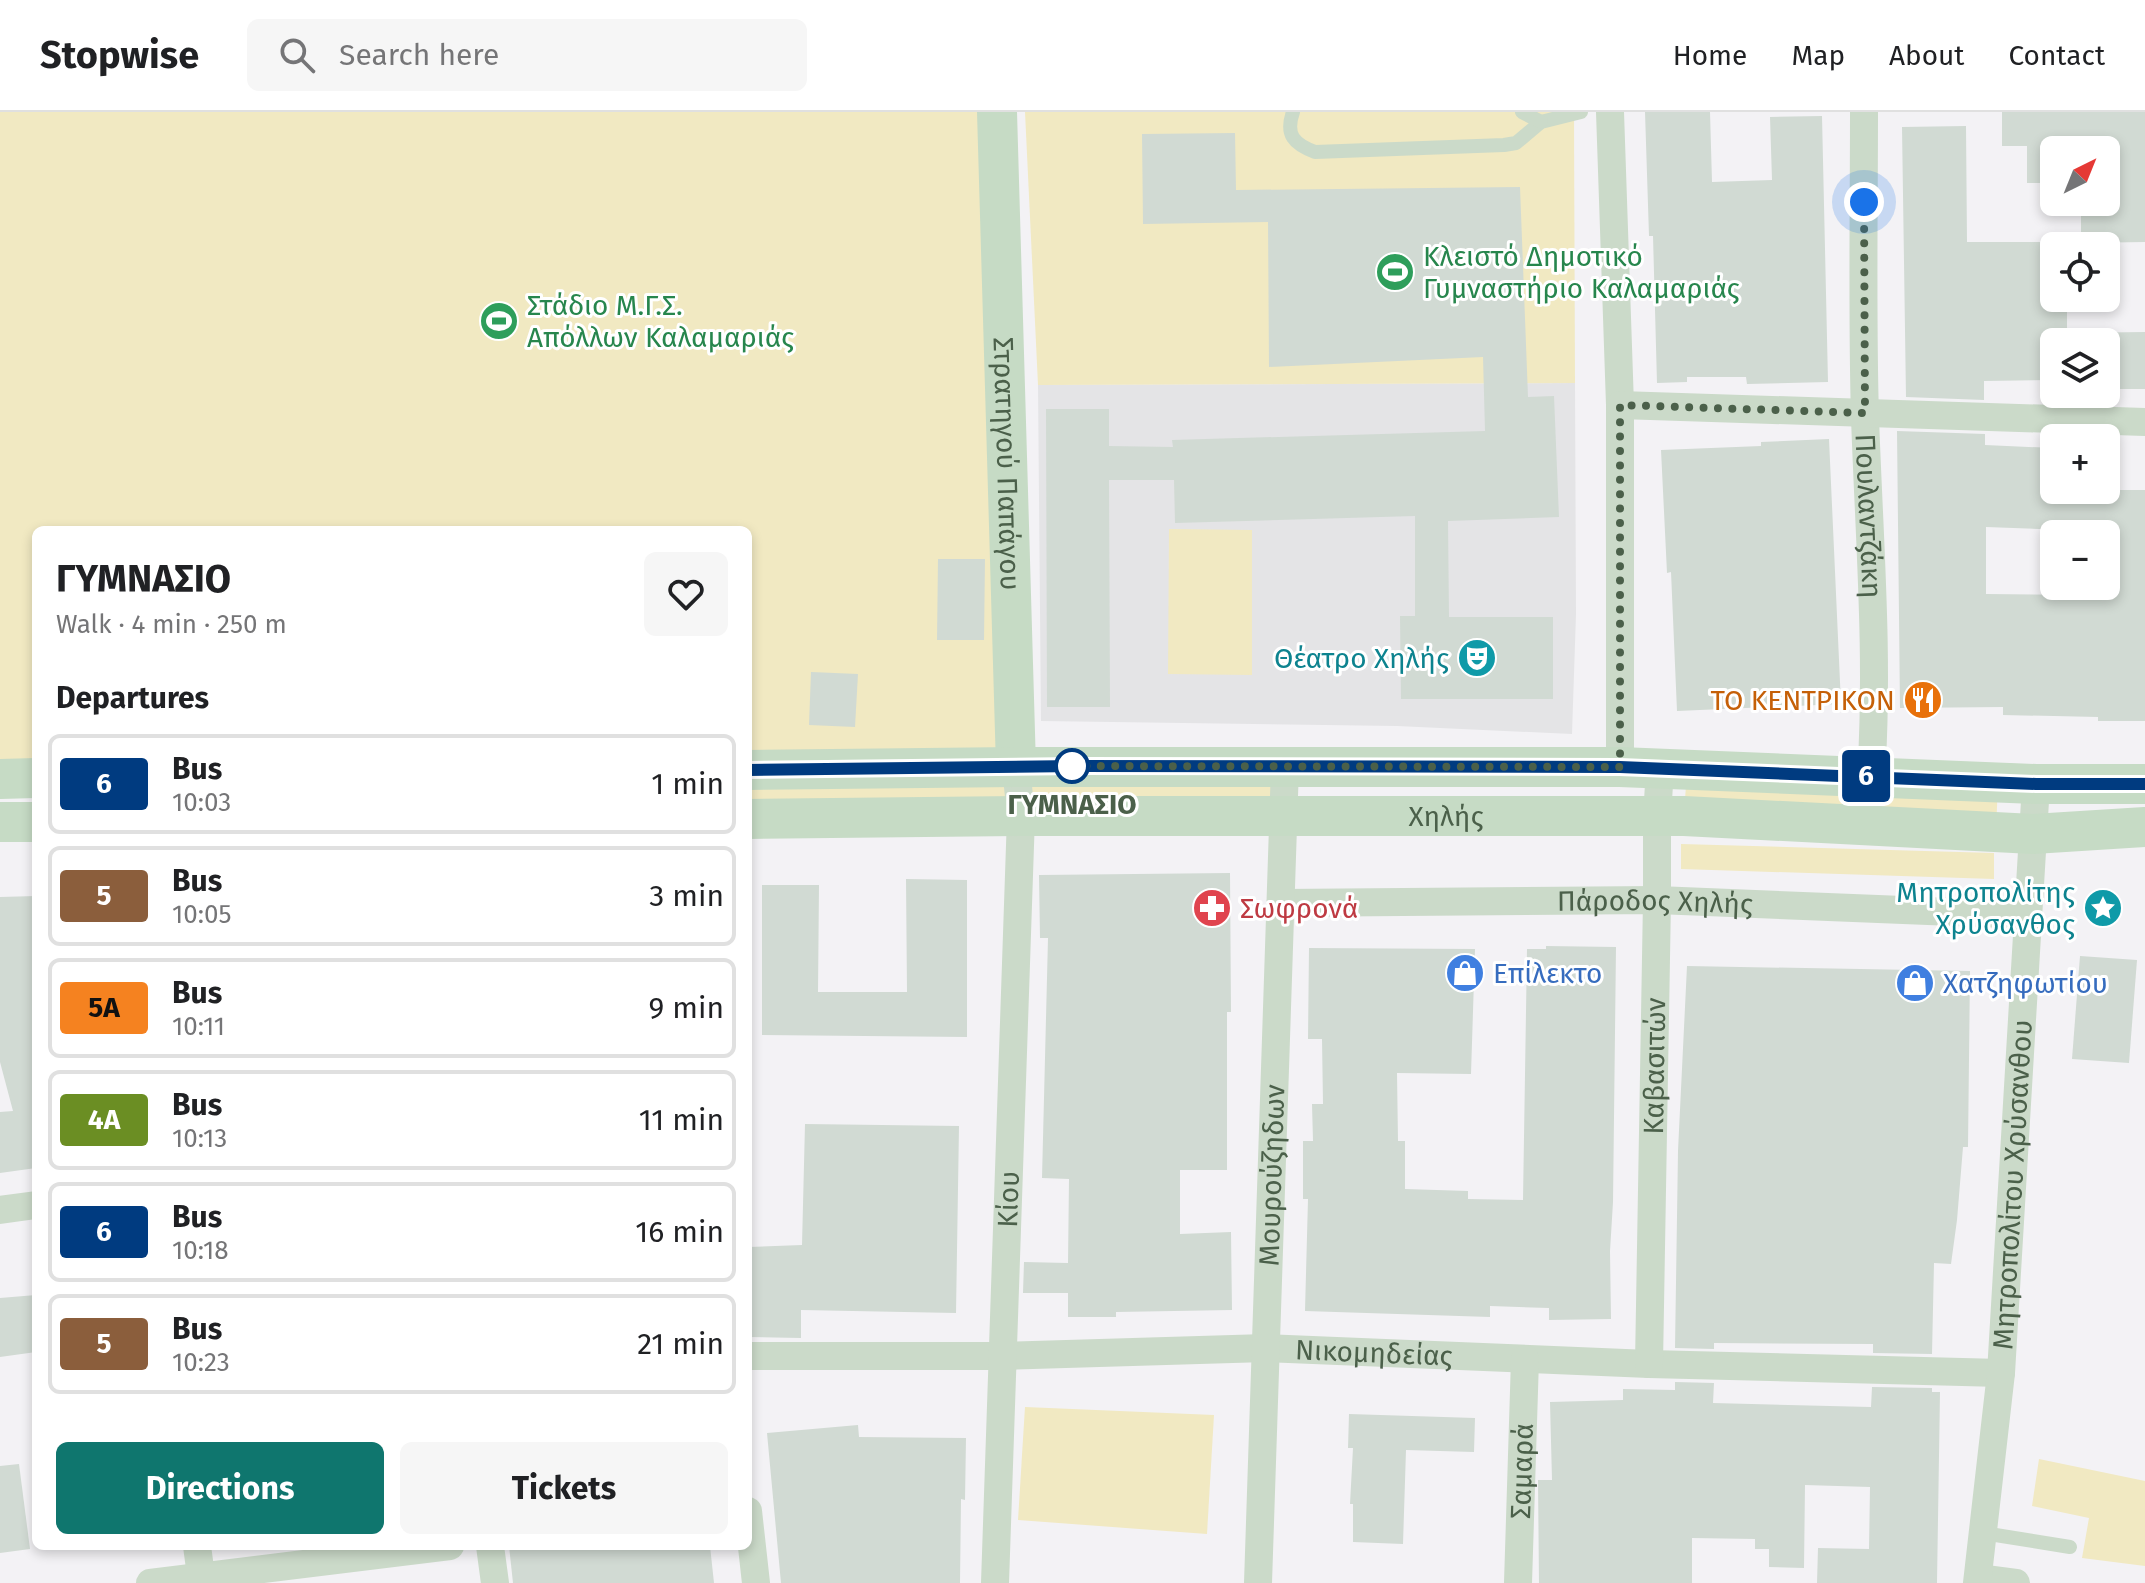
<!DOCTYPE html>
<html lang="en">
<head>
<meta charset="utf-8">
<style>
	:root { --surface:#fff; --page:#f6f6f6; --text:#202124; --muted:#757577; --line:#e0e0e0; --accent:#0f766e }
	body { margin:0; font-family:"Fira Sans",sans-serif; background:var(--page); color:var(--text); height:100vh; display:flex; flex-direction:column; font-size:30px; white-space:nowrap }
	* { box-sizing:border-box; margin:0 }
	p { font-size:26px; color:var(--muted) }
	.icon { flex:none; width:44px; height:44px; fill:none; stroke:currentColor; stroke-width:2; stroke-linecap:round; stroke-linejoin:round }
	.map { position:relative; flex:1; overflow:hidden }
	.side { position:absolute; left:32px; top:414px; width:720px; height:1024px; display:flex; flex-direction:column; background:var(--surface); border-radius:12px; box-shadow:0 4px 12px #0003 }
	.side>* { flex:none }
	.badge { padding:0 16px; border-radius:6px; font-size:28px; line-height:52px }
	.needle { width:52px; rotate:43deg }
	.buttons { position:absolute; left:2040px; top:24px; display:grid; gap:16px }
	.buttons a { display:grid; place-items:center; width:80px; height:80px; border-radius:12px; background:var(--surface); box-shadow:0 4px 12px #0003; font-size:40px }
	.you { position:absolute; width:40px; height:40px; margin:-20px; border:6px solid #fff; border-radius:50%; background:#1a73e8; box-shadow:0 0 0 12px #1a73e833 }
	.map>.badge { position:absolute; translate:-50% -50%; box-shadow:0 0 0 4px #fff }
	h2 { padding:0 24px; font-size:30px; line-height:72px }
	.round { display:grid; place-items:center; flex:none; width:84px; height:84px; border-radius:12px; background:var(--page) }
	.summary { display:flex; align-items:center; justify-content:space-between; height:136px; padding:0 24px }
	h1 { font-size:38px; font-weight:700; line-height:60px }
	.cta { display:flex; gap:16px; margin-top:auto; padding:16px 24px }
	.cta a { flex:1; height:92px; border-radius:12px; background:var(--accent); color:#fff; font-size:32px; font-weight:700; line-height:92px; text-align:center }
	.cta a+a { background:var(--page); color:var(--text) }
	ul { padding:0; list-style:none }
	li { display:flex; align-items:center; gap:24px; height:100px; margin:0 16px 12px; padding:0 8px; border:4px solid var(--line); border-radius:12px }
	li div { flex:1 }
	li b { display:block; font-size:30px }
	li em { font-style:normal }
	li .badge { min-width:88px; font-weight:700; text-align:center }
	header { display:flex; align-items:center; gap:48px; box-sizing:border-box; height:112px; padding:0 40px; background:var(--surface); border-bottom:2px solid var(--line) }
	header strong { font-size:38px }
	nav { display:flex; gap:44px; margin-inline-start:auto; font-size:28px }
	.search { width:560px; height:72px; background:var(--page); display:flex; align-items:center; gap:20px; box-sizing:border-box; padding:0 28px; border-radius:12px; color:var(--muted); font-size:30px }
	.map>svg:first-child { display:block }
</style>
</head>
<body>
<header>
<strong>Stopwise</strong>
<div class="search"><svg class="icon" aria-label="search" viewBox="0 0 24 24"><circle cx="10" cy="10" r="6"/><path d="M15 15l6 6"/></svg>Search here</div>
<nav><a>Home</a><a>Map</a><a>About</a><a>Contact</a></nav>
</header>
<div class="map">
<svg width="2145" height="1471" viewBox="0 0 2145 1471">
	<rect width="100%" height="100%" fill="#f3f2f5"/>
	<polygon fill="#e4e4e6" points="1575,271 1576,502 1572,622 1397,614 1041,609 1038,273"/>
	<g fill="#f1e9c2">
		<polygon points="0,0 993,0 1008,654 748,654 748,418 36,418 36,654 0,654"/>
		<polygon points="1025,0 1574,0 1575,271 1038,273"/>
		<polygon points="1169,417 1252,418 1252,563 1168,562"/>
		<polygon points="1014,656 1019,702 748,706 748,659"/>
		<polygon points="1017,656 1282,657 1282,702 1024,703"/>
		<polygon points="1687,657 1998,670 1996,720 1684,704"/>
		<polygon points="1681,732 1994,741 1994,767 1681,757"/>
		<polygon points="1025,1295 1214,1303 1207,1422 1018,1408"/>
		<polygon points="2039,1347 2145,1369 2145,1454 2082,1446 2089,1406 2032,1394"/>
	</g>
	<g fill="#d1dad3" fill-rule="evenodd">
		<polygon points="1645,0 1710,0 1712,70 1772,68 1770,5 1822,4 1828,270 1747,272 1746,265 1687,265 1687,270 1657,271 1653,124 1649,124"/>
		<polygon points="2002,0 2145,0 2145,130 2081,131 2081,90 2106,90 2106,38 2054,38 2054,71 2027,71 2027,34 2002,34"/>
		<polygon points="1966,14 1967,130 2066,130 2066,134 2054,134 2054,186 2067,186 2067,221 2145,220 2145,277 2108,277 2108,268 2106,268 2106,230 2054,230 2054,268 1984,269 1984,288 1906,285 1902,15"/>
		<polygon points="1235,21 1236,78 1520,75 1528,285 1554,284 1559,405 1448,409 1449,505 1553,505 1553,587 1401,587 1400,504 1415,504 1415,404 1175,411 1174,368 1109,368 1110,595 1047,595 1046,297 1109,297 1109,334 1173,335 1172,328 1485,319 1483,245 1269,255 1268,110 1143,112 1142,22"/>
		<path d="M 1897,319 L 1985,322 L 1985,333 L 2054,336 L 2054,378 L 2145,378 L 2145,609 L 2098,609 L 2098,605 L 2003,603 L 2003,595 L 1900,596 ZM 1986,415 L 2095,419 L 2095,422 L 2106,422 L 2106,480 L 2098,480 L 2098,483 L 1986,482 Z"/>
		<polygon points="1829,327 1841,592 1677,599 1671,460 1667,461 1661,338 1761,334 1761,330"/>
		<polygon points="938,447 985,447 984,528 937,528"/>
		<polygon points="811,560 858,562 855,615 809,613"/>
		<polygon points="1230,761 1231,900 1227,900 1227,1058 1180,1058 1180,1122 1231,1120 1232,1198 1116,1200 1116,1205 1068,1205 1068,1181 1023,1181 1024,1150 1068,1151 1069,1067 1042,1066 1048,826 1040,826 1039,763"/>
		<polygon points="906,767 967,768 967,925 762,923 762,773 819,773 818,880 907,880"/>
		<polygon points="36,784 36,1056 0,1061 0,1000 13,999 0,950 0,785"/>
		<polygon points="1546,834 1616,835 1613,1090 1610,1139 1611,1207 1549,1208 1549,1196 1490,1194 1490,1205 1305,1199 1308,1087 1303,1087 1303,1029 1313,1029 1312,992 1323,992 1322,927 1308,927 1309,836 1475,837 1471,962 1397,961 1398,1029 1405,1029 1405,1077 1468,1079 1468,1087 1523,1088 1527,837 1546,837"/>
		<polygon points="2080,844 2137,848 2129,951 2072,947"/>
		<polygon points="1687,854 1970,859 1968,1035 1963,1035 1957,1108 1951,1152 1934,1151 1932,1242 1873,1241 1873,1232 1714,1231 1714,1237 1675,1236 1678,1039"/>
		<polygon points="805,1012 959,1014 956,1201 801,1198 801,1226 748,1225 748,1135 802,1133"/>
		<polygon points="36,1183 36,1240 0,1245 0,1186"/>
		<polygon points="1675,1270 1714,1271 1713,1291 1871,1295 1872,1275 1932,1276 1932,1280 1940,1280 1937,1471 1817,1471 1818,1436 1869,1437 1870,1375 1805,1373 1804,1456 1769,1455 1769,1437 1755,1437 1755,1427 1692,1426 1692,1471 1539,1471 1538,1368 1552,1368 1550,1290 1623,1288 1623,1277 1675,1278"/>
		<polygon points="1349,1302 1475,1306 1474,1340 1406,1338 1403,1432 1353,1430 1353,1392 1350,1392 1353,1336 1348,1336"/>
		<polygon points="858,1313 859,1325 966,1326 965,1388 961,1387 960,1471 781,1471 767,1321"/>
		<polygon points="19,1352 30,1437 0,1441 0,1354"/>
		<polygon points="509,1434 710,1434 714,1471 513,1471"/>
	</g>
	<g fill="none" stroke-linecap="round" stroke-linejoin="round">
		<g stroke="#cbdac9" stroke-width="14">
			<path d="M 1293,0 C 1285,23 1294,32 1315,40 L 1504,33 L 1516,31 L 1541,10 L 1581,0"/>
			<polyline points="1522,0 1541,10"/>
			<polyline points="1983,1421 2070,1435"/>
		</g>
		<g stroke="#cbdac9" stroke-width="28">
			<polyline points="1610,0 1620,293 1620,655"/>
			<path id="s1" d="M 1864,0 C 1864,102 1862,203 1865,305 C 1869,424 1879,545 1871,664"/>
			<polyline points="1620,293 2145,310"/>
			<path id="s2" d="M 1281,791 L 1657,788 L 2028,803"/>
			<polyline points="0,1098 36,1093"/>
			<path id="s3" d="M 748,1244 L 1003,1244 L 1266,1236 L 1649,1252 L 2001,1261"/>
			<path id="s4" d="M 1649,1252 L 1657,788 L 1657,705 L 1660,656"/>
			<polyline points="748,1399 756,1471"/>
			<polyline points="197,1434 202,1471"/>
			<polyline points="490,1434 495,1471"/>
			<polyline points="1978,1466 2016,1471"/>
			<polyline points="150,1471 450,1434"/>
			<path id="s5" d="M 995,1471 L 1021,704 L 1016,655"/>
			<path id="s6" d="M 1258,1471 L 1285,654"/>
			<path id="s7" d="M 1518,1471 L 1525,1247"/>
			<path id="s8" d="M 1977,1471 L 2001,1261 L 2036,672"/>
		</g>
		<g stroke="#c6dbc5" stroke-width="40">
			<path id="s9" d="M 997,0 L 1016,655"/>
			<polyline points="748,658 1016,655 1620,655 2036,672 2145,672"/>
			<polyline points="0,667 36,666"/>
			<path id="s10" d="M 748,707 L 1021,704 L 1684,704 L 2033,722 L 2145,715"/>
			<polyline points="0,710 36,710"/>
		</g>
	</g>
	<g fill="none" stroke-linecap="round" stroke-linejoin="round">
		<g stroke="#fff" stroke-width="18">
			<polyline id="line" points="748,658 1076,654 1620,655 2036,672 2145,672"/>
		</g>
		<use href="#line" stroke="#003b80" stroke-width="12"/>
		<polyline stroke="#4b604a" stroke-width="8" stroke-dasharray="0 14.4" points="1072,654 1620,655 1620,293 1865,301 1864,90"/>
	</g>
	<defs>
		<g id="stadium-disc" transform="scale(2)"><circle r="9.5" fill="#2e9e5b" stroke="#fff"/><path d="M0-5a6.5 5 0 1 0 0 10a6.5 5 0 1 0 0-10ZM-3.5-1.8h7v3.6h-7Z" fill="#fff"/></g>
		<g id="theatre-disc" transform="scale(2)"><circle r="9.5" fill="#0f9aa8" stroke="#fff"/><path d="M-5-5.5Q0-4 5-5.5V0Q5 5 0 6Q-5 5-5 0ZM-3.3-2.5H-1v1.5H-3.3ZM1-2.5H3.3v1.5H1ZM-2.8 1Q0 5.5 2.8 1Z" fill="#fff"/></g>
		<g id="restaurant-disc" transform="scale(2)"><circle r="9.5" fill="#e8710a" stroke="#fff"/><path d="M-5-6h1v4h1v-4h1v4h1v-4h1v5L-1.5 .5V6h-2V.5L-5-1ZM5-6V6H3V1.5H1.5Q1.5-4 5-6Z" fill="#fff"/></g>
		<g id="pharmacy-disc" transform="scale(2)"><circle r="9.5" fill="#e0444e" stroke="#fff"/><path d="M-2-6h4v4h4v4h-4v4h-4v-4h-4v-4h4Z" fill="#fff"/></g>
		<g id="sight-disc" transform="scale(2)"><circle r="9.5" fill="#0f9aa8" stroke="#fff"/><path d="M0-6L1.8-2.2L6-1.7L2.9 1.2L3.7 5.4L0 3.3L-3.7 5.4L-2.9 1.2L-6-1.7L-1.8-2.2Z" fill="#fff"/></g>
		<g id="shop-disc" transform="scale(2)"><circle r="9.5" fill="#3f7fe0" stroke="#fff"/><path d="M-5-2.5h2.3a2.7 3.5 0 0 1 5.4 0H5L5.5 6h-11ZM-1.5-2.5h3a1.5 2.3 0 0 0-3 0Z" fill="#fff"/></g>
	</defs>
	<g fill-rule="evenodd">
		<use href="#stadium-disc" x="1395" y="160"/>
		<use href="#stadium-disc" x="499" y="209"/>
		<use href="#theatre-disc" x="1477" y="546"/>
		<use href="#restaurant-disc" x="1923" y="588"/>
		<use href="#pharmacy-disc" x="1212" y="796"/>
		<use href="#sight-disc" x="2103" y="796"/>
		<use href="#shop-disc" x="1465" y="861"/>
		<use href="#shop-disc" x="1915" y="871"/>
	</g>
	<circle fill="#fff" stroke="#003b80" stroke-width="4" cx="1072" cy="654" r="16"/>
	<g text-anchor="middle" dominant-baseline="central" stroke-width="6" stroke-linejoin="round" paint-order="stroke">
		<g font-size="28" fill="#27864d" stroke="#fff" text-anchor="start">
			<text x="1423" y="144">Κλειστό Δημοτικό<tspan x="1423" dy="32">Γυμναστήριο Καλαμαριάς</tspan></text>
			<text x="527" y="193">Στάδιο Μ.Γ.Σ.<tspan x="527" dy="32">Απόλλων Καλαμαριάς</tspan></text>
		</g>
		<g font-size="28" fill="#4b604a" stroke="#fff">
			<text stroke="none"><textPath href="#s9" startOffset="352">Στρατηγού Παπάγου</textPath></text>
			<text stroke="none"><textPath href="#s1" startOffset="404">Πουλαντζάκη</textPath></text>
			<text stroke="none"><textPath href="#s10" startOffset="698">Χηλής</textPath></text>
			<text stroke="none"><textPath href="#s2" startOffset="374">Πάροδος Χηλής</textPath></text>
			<text stroke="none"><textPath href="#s4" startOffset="298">Καβασιτών</textPath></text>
			<text stroke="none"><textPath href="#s6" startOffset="408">Μουρούζηδων</textPath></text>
			<text stroke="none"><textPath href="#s8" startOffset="400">Μητροπολίτου Χρύσανθου</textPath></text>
			<text stroke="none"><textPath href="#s5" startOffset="384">Κίου</textPath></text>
			<text stroke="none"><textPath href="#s3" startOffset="626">Νικομηδείας</textPath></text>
			<text stroke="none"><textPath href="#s7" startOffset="112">Σαμαρά</textPath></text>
		</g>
		<g font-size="28" fill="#0d838f" stroke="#fff" text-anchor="end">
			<text x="1449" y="546">Θέατρο Χηλής</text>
			<text x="2075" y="780">Μητροπολίτης<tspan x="2075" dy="32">Χρύσανθος</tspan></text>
		</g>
		<g font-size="28" fill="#c56008" stroke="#fff" text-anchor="end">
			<text x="1895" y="588">ΤΟ ΚΕΝΤΡΙΚΟΝ</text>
		</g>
		<g font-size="28" font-weight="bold" fill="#4b604a" stroke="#fff">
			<text x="1072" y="692">ΓΥΜΝΑΣΙΟ</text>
		</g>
		<g font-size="28" fill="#be3a42" stroke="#fff" text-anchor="start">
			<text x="1240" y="796">Σωφρονά</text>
		</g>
		<g font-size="28" fill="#366cbe" stroke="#fff" text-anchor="start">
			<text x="1493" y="861">Επίλεκτο</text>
			<text x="1943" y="871">Χατζηφωτίου</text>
		</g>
	</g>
</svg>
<div class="buttons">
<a><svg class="needle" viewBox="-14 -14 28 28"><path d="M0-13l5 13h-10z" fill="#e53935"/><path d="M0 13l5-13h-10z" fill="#757577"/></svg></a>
<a><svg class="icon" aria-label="locate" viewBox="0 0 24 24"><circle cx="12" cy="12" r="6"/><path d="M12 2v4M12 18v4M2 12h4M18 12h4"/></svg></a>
<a><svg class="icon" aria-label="layers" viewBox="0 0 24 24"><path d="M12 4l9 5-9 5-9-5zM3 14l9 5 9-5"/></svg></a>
<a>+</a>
<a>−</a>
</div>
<div class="you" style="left:1864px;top:90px"></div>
<b class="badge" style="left:1866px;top:664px;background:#003b80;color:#fff">6</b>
<section class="side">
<div class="summary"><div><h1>ΓΥΜΝΑΣΙΟ</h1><p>Walk · 4 min · 250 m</p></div><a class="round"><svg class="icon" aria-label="heart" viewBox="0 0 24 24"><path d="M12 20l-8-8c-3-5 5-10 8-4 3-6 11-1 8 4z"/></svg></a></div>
<h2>Departures</h2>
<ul>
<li><span class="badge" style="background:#003b80;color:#fff">6</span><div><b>Bus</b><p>10:03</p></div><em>1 min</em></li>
<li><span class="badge" style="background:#8b5e3c;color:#fff">5</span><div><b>Bus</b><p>10:05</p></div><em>3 min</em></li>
<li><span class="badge" style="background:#f58220;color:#111">5Α</span><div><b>Bus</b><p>10:11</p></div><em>9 min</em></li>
<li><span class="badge" style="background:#6b8e23;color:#fff">4Α</span><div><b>Bus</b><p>10:13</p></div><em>11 min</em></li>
<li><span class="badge" style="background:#003b80;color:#fff">6</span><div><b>Bus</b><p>10:18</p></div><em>16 min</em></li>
<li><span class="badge" style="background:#8b5e3c;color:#fff">5</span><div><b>Bus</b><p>10:23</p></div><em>21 min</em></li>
</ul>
<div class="cta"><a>Directions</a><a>Tickets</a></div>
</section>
</div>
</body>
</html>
